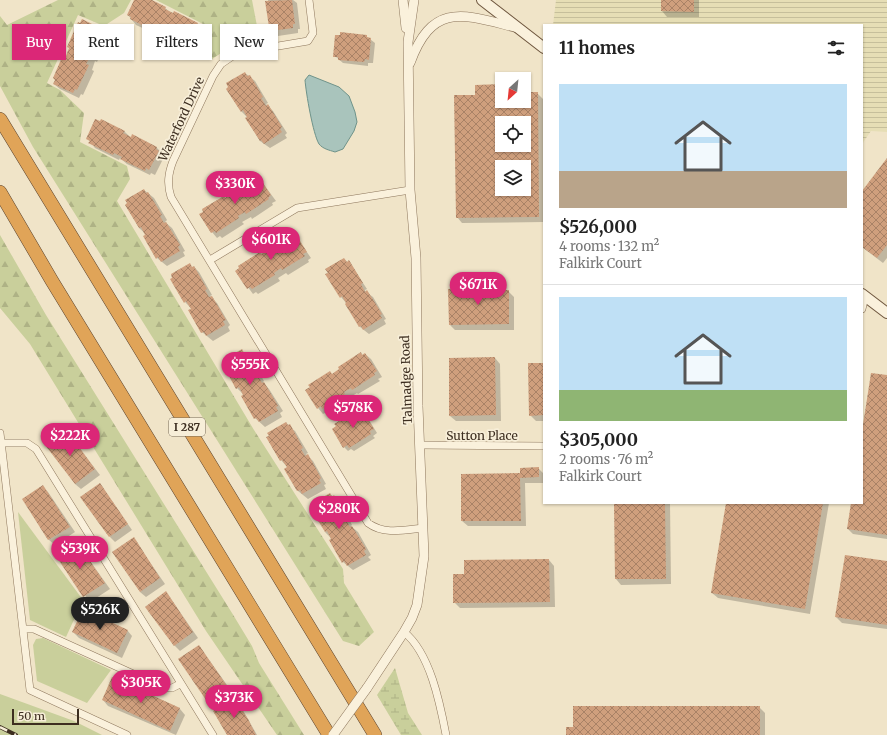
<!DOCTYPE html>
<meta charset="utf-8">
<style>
:root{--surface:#fff;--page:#f2f2f2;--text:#222;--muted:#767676;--line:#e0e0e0;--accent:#db2777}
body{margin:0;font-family:Merriweather,serif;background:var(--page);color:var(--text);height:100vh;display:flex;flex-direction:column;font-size:15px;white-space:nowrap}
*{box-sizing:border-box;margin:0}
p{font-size:13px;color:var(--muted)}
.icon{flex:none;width:22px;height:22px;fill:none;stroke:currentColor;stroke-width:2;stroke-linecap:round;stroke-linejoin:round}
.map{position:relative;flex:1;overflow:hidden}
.drawer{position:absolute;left:543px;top:24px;width:320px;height:480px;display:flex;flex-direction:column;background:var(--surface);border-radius:0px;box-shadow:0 1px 3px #0004}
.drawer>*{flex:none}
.banner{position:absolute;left:12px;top:24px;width:380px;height:36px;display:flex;gap:8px}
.needle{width:26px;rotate:207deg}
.fabs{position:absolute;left:495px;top:72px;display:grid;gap:8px}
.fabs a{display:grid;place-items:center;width:36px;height:36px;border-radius:0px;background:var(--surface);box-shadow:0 1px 3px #0004;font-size:20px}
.scale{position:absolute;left:12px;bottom:10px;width:67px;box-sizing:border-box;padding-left:4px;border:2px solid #3d2e20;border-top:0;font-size:11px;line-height:14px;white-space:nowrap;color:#3d2e20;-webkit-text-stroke:3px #f7eed8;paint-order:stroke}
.price{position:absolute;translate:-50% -34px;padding:0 9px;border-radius:14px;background:var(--accent);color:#fff;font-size:13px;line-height:26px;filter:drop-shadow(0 1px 2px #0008)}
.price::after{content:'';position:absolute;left:50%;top:24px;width:12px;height:9px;margin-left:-6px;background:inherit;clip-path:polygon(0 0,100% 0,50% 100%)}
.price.active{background:#222;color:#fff}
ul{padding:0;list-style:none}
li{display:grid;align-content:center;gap:8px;height:212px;padding:0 16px}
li+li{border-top:1px solid var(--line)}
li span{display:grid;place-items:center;height:124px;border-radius:0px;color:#555}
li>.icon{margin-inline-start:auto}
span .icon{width:72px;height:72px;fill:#fffc;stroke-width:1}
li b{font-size:17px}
h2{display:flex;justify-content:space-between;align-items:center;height:48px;padding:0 16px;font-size:17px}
.pill{padding:0 14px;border-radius:0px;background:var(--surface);box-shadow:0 1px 3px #0004;font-size:14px;line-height:36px}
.pill.active{background:var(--accent);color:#fff}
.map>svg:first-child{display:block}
</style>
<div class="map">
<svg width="887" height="735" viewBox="0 0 887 735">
<defs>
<pattern id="farmland-rules" width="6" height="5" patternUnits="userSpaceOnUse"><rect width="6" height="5" fill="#e6deb5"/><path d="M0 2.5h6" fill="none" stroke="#c6bf9b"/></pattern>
<pattern id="forest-firs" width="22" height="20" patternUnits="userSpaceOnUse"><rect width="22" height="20" fill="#c9cf9b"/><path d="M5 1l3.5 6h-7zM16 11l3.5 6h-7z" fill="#aeb285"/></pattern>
<pattern id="wetland-marsh" width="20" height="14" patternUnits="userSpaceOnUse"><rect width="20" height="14" fill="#c9cf9b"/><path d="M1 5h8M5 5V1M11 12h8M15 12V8" fill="none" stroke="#aeb285"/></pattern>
<pattern id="building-cross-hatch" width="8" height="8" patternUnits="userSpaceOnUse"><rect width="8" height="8" fill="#cf9f7d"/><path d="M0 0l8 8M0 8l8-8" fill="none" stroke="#a98266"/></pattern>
</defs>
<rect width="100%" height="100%" fill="#f0e4c8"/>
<polygon fill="url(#farmland-rules)" points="556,0 887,0 887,132 871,131 862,144 862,25 553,25"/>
<g fill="#c9cf9b">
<polygon points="18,512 83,600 66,637 30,620"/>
<polygon points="43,638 111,670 87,703 37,681 33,645 36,639"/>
<polygon points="0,694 74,721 102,735 0,735"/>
</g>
<g fill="url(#forest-firs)">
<polygon points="58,0 131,0 124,13 104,26 78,15 47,83 60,90 84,113 80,142 127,166 130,179 117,201 254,430 343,569 344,583 374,632 359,646 343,641 33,147 0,86 0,16 7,25"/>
<polygon points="156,0 252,0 257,26 246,37 212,59 192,49 203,24"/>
<polygon points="0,235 46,315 232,613 252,646 259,663 304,735 277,735 206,631 30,344 0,308"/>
</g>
<polygon fill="url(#wetland-marsh)" points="395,668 408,713 422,735 401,735 377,695"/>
<path fill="#a9c4bc" stroke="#6f938a" d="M 309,75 L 339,87 L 349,96 L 355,112 L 357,122 L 354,131 L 343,149 L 335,152 C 329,150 323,149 319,144 C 313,134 306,93 305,80 Z"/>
<g fill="#0003" fill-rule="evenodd">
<polygon points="135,0 150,0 165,8 171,13 198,24 205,33 196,51 193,49 192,51 168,40 161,34 160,36 136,25 128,15"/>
<polygon points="268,0 293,0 297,3 300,29 298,29 298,33 278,36 272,30 270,27"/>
<polygon points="662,0 699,0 699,17 667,17 662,11"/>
<polygon points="102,29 107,35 106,38 107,39 97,62 95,61 92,70 94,71 83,95 81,94 79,98 60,89 54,84 66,57"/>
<polygon points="366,36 375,43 373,63 368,63 368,66 343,63 335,56"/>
<polygon points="245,73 255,81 268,103 266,104 273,111 287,133 285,135 287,138 270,148 260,141 248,118 241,111"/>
<path d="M 502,85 L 502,101 L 524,101 L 524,89 L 526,93 L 537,93 L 543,99 L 544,222 L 462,223 L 457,217 L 476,96 ZM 502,123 L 524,123 L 524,145 L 502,145 ZM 502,167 L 524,167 L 524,189 L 502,189 Z"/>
<polygon points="124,131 130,137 156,147 162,153 164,157 155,175 151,173 150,175 127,164 120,158 119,160 95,148 87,138"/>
<polygon points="887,159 887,258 883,263 862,247 862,193"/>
<polygon points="259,178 276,201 272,203 273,205 252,219 251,217 242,222 244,224 222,238 220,236 217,238 212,232 224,197 226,199"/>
<polygon points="144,190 154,198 167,220 165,222 172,228 185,251 183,252 185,256 167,266 157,258 147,235 139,228"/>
<polygon points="295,235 311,258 308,260 309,262 288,275 286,273 278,278 280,281 258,294 256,292 253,294 236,271"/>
<polygon points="349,262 367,289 365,290 366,292 373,297 386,319 384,320 386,324 369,334 360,327 346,305 347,304 341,297"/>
<polygon points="194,267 199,272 212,295 210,296 217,303 230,325 228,327 230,331 213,341 202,332 192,309 185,302"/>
<polygon points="470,277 475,283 475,292 508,291 514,297 514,330 455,330 450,325 463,289"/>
<polygon points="242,351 251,359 264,381 263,382 269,389 283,411 280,413 282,417 265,427 255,418 244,395 237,388"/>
<polygon points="361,354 363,356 365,354 371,359 382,377 378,379 380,381 358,394 357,393 349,398 350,400 328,414 327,412 323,414 318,408 332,375"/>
<polygon points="495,358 500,364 501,421 456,421 450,416"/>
<polygon points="544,364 544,421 536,421 530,415"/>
<polygon points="887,376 887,539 853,534 848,529 852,503 862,503 862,437"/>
<polygon points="356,411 359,413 362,411 366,415 377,433 373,436 375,438 354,451 351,449 348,451 344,447"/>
<polygon points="288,426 295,431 308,453 306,454 313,461 326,484 324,485 326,489 308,499 298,491 286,469 288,468 281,460"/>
<polygon points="66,431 100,475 81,489 75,484"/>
<polygon points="538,468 544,474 544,483 525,483 526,526 468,526 462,521 521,474"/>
<polygon points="100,484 132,530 115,542 110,537"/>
<polygon points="43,487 48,492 75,532 55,545 49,540 23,499"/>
<polygon points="330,494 340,502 352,525 351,526 358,532 371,555 368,557 371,560 353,570 343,562 332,539 325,532"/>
<polygon points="615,503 670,503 671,584 621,585 616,579"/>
<polygon points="727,503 829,503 810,614 718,598 712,593"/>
<polygon points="133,538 165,584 146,597 140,592"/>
<polygon points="77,543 110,589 90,602 57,556"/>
<polygon points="549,560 554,566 555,607 460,608 454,602"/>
<polygon points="887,562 887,629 842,623 836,617"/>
<polygon points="166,592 198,638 180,651 174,645"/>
<polygon points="127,630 132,636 122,658 79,638 73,632"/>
<polygon points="199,646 232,692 212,705 179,660"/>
<polygon points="113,679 180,709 185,715 176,735 108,706 103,700"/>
<polygon points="234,699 240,705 257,735 228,735"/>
<polygon points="759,707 765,713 765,735 567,735"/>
</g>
<g fill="url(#building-cross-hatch)" fill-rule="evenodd">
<polygon points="134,0 152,0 166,7 165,9 173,13 174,11 198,23 197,25 200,27 191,47 187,45 186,47 162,35 163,33 155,29 154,31 130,19 131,17 127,15"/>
<polygon points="292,0 295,24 293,24 293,28 271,31 271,27 269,27 265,1"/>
<polygon points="661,0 694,0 694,12 661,11"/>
<polygon points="82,19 102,29 101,32 103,33 92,58 90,57 86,64 89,65 77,90 75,89 73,93 53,84 55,80 53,78 63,55 66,56 69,48 67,47 78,22 80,23"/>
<polygon points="340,32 367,35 367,37 371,38 369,60 365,59 364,62 338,60 338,57 333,57 335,35 340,35"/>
<polygon points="245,72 247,76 250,75 263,97 261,98 266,106 268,104 282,127 280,129 282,132 264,144 261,140 260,141 245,118 247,117 243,110 241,112 226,89 228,87 226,83"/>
<path d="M 502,84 L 502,101 L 524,101 L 524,92 L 538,92 L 539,217 L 456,218 L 454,95 L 475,95 L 475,85 ZM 502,123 L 524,123 L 524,145 L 502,145 ZM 502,167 L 524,167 L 524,189 L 502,189 Z"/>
<polygon points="95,119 100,121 101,119 125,131 123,133 131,137 132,134 157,147 156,149 159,151 149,170 146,168 145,171 120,159 122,157 114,153 113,155 88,143 90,141 86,139"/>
<polygon points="887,158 887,245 877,258 862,247 862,191"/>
<polygon points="255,177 256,179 259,177 271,195 268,198 269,199 246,214 245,212 238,216 239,218 216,233 215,231 211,233 199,214 203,212 202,209 224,196 225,198 233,193 232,191"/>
<polygon points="144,189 146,193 148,192 162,215 160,216 164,223 166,222 180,245 178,247 180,251 161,262 158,257 156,259 143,236 145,235 141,227 139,228 125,205 127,203 125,200"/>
<polygon points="291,233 292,235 295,233 307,252 303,254 305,256 282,270 281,268 274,273 275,275 252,289 250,287 247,289 235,271 239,268 238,266 260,252 261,254 269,250 267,248"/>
<polygon points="344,258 347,262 349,260 363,283 361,284 365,292 367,290 382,314 380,315 382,318 363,330 361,326 359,327 345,304 346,303 342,296 340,298 325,274 328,273 325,269"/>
<polygon points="190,263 192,267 194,266 207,289 205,290 209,297 212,296 226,320 223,321 225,325 206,336 204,332 201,333 188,310 191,309 186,301 184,303 170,279 172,278 171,274"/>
<polygon points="462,276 470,276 470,291 509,290 509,324 449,325 448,289 462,288"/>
<polygon points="242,349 244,353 246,352 260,375 258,376 262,383 264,382 278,406 276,407 278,411 259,422 256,418 254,419 241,396 243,395 239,387 236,389 223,365 225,364 223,360"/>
<polygon points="361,352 362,355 365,353 377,371 374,373 375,375 352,390 351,388 344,392 345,394 322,409 321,406 317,409 305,390 310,387 308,385 330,371 332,374 339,369 338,367"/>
<polygon points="495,357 496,415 449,416 449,358"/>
<polygon points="528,363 544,363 544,415 529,416"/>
<polygon points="871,373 887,375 887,535 847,529 851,503 862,503 862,431"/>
<polygon points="357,410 358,413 362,410 374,429 370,431 371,434 349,448 347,445 343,448 332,429 336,426 334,424"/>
<polygon points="286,422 288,425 290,424 303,448 301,449 305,456 308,454 321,478 319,480 321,483 302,494 300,490 297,491 284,469 287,467 282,460 280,461 266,437 269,436 267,433"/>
<polygon points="66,429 95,469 75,484 45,445"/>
<polygon points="539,467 539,477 520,478 521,521 461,521 461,474 520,473 520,468"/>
<polygon points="100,483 128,524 109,537 80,497"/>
<polygon points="43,485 70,527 48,540 22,499"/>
<polygon points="330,493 332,497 334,495 348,519 346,520 350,527 352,526 366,549 364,551 366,555 347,566 344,561 342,563 329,540 331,539 327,531 325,532 311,509 313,507 311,504"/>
<polygon points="614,503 665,503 666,579 615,579"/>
<polygon points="726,503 823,503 805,609 711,593"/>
<polygon points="134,537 160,578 140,592 112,552"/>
<polygon points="77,542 105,583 83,597 56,556"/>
<polygon points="845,555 887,561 887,625 835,617"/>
<polygon points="549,559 550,602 453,603 453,574 464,574 464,560"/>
<polygon points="166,591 193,632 174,646 145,607"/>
<polygon points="83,609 128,630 117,653 72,632"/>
<polygon points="199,645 227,686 206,700 178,659"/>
<polygon points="112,677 180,708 170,731 102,700"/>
<polygon points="234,698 248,719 256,735 227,735 213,711"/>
<polygon points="573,706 760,706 760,735 566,735 566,727 573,727"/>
</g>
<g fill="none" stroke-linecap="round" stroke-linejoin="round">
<g stroke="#8d765c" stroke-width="8">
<g id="minor">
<path d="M 309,0 L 313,33 L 308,41 L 237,53 L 221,64 L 213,76 L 173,161 C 168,174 167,184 171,197 L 368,523 C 384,535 404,530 423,528"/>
<polyline points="210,260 297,208 410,190"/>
<polyline points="862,309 865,297"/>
<polyline points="0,433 30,690 127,735"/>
<polyline points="2,443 27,443 36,449 213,735"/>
<polyline points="421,445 544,446"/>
<polyline points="24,629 34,629 164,688 172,688 180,684"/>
<path d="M 404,632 C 430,653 440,703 446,735"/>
</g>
</g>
<g stroke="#8d765c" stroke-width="10">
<g id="tertiary">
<polyline points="403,0 406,28"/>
<path d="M 410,63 C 433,0 465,15 518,28"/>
<polyline points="367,688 404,632 412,618 417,605 424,556 418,406 416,258 410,190 408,42 414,0"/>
</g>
</g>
<g stroke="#6f573f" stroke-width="12">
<g id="secondary">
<polyline points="482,0 544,48"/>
<polyline points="862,294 887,313"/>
</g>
</g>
<g stroke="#5b4430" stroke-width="14">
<g id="motorway">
<polyline points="0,119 375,735"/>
<polyline points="0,192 52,281 329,735"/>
</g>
</g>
<use href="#minor" stroke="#faf1dc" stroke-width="7"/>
<use href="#tertiary" stroke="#faf1dc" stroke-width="9"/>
<use href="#secondary" stroke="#faf1dc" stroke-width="10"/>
<use href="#motorway" stroke="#e0a458" stroke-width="13"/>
<g stroke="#3d2e20" stroke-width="4">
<polyline id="rail" points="0,727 16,735"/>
</g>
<use href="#rail" stroke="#f7eed8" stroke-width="2.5" stroke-dasharray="8" stroke-linecap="butt"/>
<g stroke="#8d765c" stroke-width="10" stroke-linecap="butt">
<polyline id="tertiary-bridge" points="333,735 367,688"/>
</g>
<use href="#tertiary-bridge" stroke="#faf1dc" stroke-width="9"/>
</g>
<g text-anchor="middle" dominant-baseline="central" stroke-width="3.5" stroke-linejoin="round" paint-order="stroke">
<rect fill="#f7eed8" stroke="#756857" stroke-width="1" x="169" y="418" width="36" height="18" rx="3"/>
<g font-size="11" font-weight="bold" fill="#3d2e20">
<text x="187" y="427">I 287</text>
</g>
<g font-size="12" fill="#3d2e20" stroke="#f7eed8">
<text transform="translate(181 119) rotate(-65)">Waterford Drive</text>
<text transform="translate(406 380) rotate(-92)">Talmadge Road</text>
<text x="482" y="435">Sutton Place</text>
</g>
</g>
</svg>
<div class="fabs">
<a><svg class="needle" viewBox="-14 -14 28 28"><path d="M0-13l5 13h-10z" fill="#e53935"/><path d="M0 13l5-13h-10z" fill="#767676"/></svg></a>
<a><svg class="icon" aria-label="locate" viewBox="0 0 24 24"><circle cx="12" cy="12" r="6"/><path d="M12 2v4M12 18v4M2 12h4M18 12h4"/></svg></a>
<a><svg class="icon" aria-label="layers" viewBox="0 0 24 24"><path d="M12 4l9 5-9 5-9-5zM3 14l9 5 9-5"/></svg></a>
</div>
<div class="scale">50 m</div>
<b class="price" style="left:235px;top:205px">$330K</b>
<b class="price" style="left:271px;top:261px">$601K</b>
<b class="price" style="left:478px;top:306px">$671K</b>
<b class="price" style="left:250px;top:386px">$555K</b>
<b class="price" style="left:353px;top:429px">$578K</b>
<b class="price" style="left:70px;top:457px">$222K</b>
<b class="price" style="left:339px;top:530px">$280K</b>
<b class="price" style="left:80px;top:570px">$539K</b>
<b class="price active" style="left:100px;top:631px">$526K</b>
<b class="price" style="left:141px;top:704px">$305K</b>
<b class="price" style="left:234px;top:719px">$373K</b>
<div class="banner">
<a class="pill active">Buy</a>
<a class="pill">Rent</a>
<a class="pill">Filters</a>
<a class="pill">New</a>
</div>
<section class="drawer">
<h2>11 homes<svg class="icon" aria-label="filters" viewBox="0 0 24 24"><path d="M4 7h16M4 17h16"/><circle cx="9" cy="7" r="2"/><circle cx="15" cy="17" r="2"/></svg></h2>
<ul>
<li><span style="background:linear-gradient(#bfe0f5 70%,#b9a48a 0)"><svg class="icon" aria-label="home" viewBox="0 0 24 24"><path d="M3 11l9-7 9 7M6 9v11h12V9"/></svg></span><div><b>$526,000</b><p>4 rooms · 132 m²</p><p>Falkirk Court</p></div></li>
<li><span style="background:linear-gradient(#bfe0f5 75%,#8fb573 0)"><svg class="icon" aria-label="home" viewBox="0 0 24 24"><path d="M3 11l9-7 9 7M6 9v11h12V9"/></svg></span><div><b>$305,000</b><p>2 rooms · 76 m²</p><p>Falkirk Court</p></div></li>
</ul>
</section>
</div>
